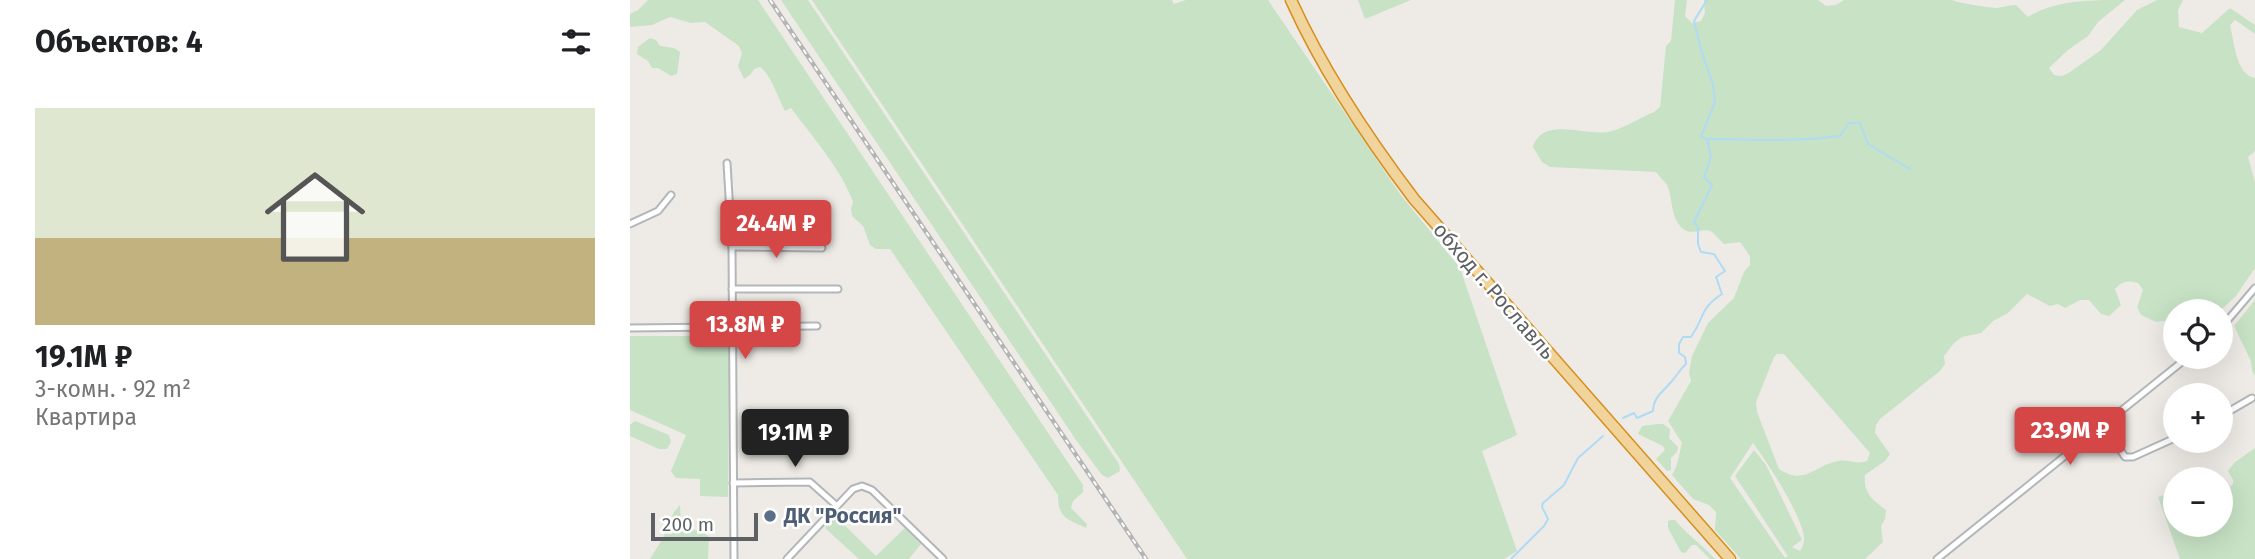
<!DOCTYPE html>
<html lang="ru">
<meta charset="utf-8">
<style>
:root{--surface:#fff;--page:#f6f6f6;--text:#202124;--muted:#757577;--line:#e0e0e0;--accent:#d44746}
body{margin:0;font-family:"Fira Sans",sans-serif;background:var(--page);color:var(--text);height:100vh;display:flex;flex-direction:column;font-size:26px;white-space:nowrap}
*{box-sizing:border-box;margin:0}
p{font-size:23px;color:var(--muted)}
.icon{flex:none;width:38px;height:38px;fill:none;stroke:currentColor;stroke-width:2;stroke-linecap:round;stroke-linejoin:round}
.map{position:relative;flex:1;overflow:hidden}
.details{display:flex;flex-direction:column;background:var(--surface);width:630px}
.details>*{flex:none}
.buttons{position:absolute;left:1533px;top:299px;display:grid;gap:14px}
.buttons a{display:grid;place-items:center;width:70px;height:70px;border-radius:50%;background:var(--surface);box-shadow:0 7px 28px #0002;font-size:35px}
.scale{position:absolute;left:21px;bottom:18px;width:107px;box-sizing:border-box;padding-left:7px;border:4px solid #5d6164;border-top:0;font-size:19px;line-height:24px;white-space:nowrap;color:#5d6164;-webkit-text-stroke:5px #fff;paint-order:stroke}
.price{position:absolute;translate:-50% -60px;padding:0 16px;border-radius:7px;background:var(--accent);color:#fff;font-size:23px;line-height:46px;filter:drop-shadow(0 2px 4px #0008)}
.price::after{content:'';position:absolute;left:50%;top:42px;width:21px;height:16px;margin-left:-10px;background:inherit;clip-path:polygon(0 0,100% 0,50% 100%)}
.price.current{background:#222;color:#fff}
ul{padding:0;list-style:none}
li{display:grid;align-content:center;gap:14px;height:371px;padding:0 35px}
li+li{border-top:2px solid var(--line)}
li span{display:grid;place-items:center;height:217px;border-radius:0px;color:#555}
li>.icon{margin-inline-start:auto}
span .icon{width:126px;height:126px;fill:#fffc;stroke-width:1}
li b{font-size:30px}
h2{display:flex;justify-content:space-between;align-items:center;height:84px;padding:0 35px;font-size:30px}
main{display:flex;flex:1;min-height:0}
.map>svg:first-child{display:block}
</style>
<main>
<section class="details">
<h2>Объектов: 4<svg class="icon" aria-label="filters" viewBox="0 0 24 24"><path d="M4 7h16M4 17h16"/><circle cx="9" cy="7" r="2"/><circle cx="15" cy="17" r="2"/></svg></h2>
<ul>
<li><span style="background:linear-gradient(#dfe7d0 60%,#c2b280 0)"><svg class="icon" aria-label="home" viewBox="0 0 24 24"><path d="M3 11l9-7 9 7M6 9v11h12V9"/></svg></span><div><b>19.1M ₽</b><p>3-комн. · 92 m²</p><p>Квартира</p></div></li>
</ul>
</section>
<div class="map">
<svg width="1625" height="559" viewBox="0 0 1625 559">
<rect width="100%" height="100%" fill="#eeebe6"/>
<g fill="#c7e2c5" fill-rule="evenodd">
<path d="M 18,0 L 128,0 L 453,485 L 453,492 L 443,501 L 441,508 L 457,524 L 456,528 C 437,519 428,518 428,495 L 260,249 L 246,249 L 240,245 L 233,226 L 222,216 L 221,209 L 223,202 C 212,170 181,135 161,108 L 155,111 C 148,98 141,74 130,67 L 124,69 L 120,75 L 114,79 L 108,66 L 112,53 L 109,46 L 75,22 L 61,23 L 40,17 L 22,25 L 0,27 L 0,14 L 8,10 Z"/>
<polygon points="151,0 178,0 489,464 490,471 478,478 472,475 446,440"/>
<polygon points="182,0 542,0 544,4 556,0 638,0 770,194 830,268 887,435 852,451 887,551 874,559 557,559"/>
<polygon points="728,0 781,0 735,19"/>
<path d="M 1045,0 L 1057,0 L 1055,16 L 1062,23 L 1071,21 L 1075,13 L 1074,0 L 1188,0 L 1196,6 L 1206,5 L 1214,0 L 1322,0 C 1327,3 1362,8 1368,8 C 1374,7 1379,5 1386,5 L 1398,17 C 1425,0 1461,0 1495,0 L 1468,22 L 1458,36 L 1438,50 L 1419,68 L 1424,75 L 1432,76 L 1440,72 L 1471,50 L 1507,10 L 1527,0 L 1553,0 L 1548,10 L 1549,27 L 1572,33 L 1600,8 L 1625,25 L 1625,34 L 1605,20 L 1600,25 C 1604,41 1606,75 1625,78 L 1625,151 L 1618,157 L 1625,182 L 1625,268 L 1606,296 L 1590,311 L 1545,312 L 1545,334 L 1534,321 L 1526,322 L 1511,315 L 1507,307 L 1513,290 L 1508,283 C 1498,280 1492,281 1485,289 L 1491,305 L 1479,316 L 1471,314 L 1459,300 L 1450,300 L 1435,308 L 1428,304 L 1420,306 L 1397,294 L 1378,313 L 1363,321 L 1351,333 L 1332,337 L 1324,343 L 1314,356 L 1315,364 L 1310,371 L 1250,419 L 1246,425 L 1245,433 L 1260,454 L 1255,461 L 1235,475 C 1233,493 1243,500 1256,510 L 1255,519 L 1251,526 L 1253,542 L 1235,559 L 1111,559 L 1085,530 L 1086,512 L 1079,505 L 1063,499 L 1042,475 C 1048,466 1049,454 1052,443 L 1038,421 L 1061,381 L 1059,373 L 1062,356 L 1078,323 L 1104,298 L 1114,272 L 1120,265 L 1120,256 L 1110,242 L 1094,244 C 1090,241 1086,235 1082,232 C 1073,226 1060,238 1051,227 C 1040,215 1043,198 1037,185 C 1034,181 1029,176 1026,172 L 920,167 L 912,162 L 903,147 C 913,116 954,136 978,132 C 993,129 1009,118 1024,112 L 1030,107 L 1036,46 L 1041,41 ZM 1147,354 L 1154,354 L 1240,453 L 1237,461 C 1226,465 1219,459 1208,461 C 1183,466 1175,486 1149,469 L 1127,412 L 1126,402 L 1144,357 ZM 1123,443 C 1136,460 1175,520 1174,540 C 1174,543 1172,548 1170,551 L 1162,547 L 1172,540 L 1136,465 L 1124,450 L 1105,476 L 1158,556 L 1155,558 L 1100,478 Z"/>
<polygon points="20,38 26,40 30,46 44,48 50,52 47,74 41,76 28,68 22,68 18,61 7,54 8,47"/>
<polygon points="1625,300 1625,376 1622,371 1621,361 1604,326"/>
<polygon points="0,336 99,336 98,497 70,496 70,479 46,478 41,471 56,435 0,410"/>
<polygon points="5,421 39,435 41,442 37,449 29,449 0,436 0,425"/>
<polygon points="1028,424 1033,424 1040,429 1039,438 1048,447 1047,452 1041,458 1041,470 1037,471 1026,459 1035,450 1033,446 1008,434 1012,426"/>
<polygon points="1625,448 1625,559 1550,559 1528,497 1545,491 1545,525 1591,525 1591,495 1603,484 1603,480 1598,471 1605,462"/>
<polygon points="50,505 51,523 61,526 63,530 72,531 79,537 78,559 20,559 33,538 44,512"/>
<polygon points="207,518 246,556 275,528 291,544 279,559 229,559 195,528 201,519"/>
<path d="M 1041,520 L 1045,520 C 1057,535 1072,544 1085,559 L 1080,559 L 1066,545 L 1062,545 L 1055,553 L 1051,552 L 1038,528 L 1038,521 Z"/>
</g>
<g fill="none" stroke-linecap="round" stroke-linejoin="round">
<g stroke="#afdbf4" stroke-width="2">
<path d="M 1079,139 C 1123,140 1166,142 1210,136 L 1219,123 L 1230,123 L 1238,144 L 1280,169"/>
<path d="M 993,418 L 1004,413 L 1007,418 L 1023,411 C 1024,396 1032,393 1041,382 C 1047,376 1049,370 1056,364 L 1055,357 L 1049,353 L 1049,344 L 1053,337 L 1061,337 C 1075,317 1069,309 1092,294 L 1086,277 L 1095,271 L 1084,254 L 1071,252 L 1068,244 L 1068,227 L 1064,222 L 1082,185 L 1074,177 L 1081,157 L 1077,139 L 1071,137 L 1085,102 L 1083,84 L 1071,50 L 1064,21 L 1077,0"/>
<polyline points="881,559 914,526 918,519 912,507 913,503 934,485 948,458 973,436"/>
</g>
<g stroke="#b3b6b9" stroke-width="9">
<g id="minor">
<polyline points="97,163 102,247 104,559"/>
<polyline points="0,224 28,211 41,195"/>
<polyline points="102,247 192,248"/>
<polyline points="102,289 208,289"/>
<polyline points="0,328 187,326"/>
<polyline points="1591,328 1625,288"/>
<polyline points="1591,416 1622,398"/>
<polyline points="1469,428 1479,433 1495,457 1503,457 1545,438"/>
<polyline points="103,483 180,482 207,506"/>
<polyline points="157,559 223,489 232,486 242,490 313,559"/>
<polyline points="1307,559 1558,357"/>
</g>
</g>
<g stroke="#d78f1d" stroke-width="13">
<path id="highway" d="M 661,0 C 693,71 737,137 784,199 L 1100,559"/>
</g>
<use href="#minor" stroke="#fff" stroke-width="5"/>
<use href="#highway" stroke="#f0d49b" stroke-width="10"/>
<g stroke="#b3b4b4" stroke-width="4.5">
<polyline id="rail" points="140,0 516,559"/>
</g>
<use href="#rail" stroke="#fff" stroke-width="2" stroke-dasharray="5" stroke-linecap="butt"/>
</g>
<circle fill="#5c6f8a" stroke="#fff" stroke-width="2.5" cx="140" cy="516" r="7"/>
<g text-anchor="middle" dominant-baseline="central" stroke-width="5" stroke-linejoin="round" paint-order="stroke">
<g font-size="21" fill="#5d6164" stroke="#fff">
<text transform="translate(864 291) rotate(49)">обход г. Рославль</text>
</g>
<g font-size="21" font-weight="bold" fill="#4e5e75" stroke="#fff" text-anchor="start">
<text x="154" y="516">ДК "Россия"</text>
</g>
</g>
</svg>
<div class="buttons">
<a><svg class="icon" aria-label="locate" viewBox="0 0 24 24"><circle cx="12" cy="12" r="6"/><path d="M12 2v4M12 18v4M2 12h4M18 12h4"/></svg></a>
<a>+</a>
<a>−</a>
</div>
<div class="scale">200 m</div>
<b class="price" style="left:146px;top:260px">24.4M ₽</b>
<b class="price" style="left:115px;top:361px">13.8M ₽</b>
<b class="price" style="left:1440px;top:467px">23.9M ₽</b>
<b class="price current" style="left:165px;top:469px">19.1M ₽</b>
</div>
</main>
